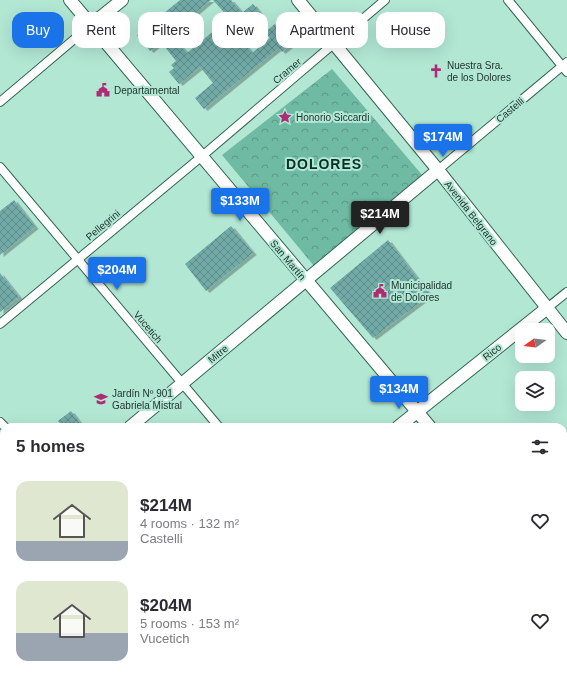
<!DOCTYPE html>
<meta charset="utf-8">
<style>
:root{--surface:#fff;--page:#f7f7f7;--text:#2b2b33;--muted:#7c7c81;--accent:#1a73e8}
body{margin:0;font-family:Arial,sans-serif;background:var(--page);color:var(--text);height:100vh;display:flex;flex-direction:column;font-size:15px;white-space:nowrap}
*{box-sizing:border-box;margin:0}
p{font-size:13px;color:var(--muted)}
.icon{flex:none;width:22px;height:22px;fill:none;stroke:currentColor;stroke-width:2;stroke-linecap:round;stroke-linejoin:round}
.map{position:relative;flex:1;overflow:hidden}
.side{position:absolute;left:0px;top:423px;width:567px;height:256px;display:flex;flex-direction:column;background:var(--surface);border-radius:12px 12px 0 0;box-shadow:0 4px 16px #0002}
.side>*{flex:none}
.top-card{position:absolute;left:12px;top:12px;width:543px;height:36px;display:flex;gap:8px}
.needle{width:26px;rotate:256deg}
.fabs{position:absolute;left:515px;top:323px;display:grid;gap:8px}
.fabs a{display:grid;place-items:center;width:40px;height:40px;border-radius:8px;background:var(--surface);box-shadow:0 4px 16px #0002;font-size:20px}
.price{position:absolute;translate:-50% -34px;padding:0 9px;border-radius:4px;background:var(--accent);color:#fff;font-size:13px;line-height:26px;filter:drop-shadow(0 1px 2px #0008)}
.price::after{content:'';position:absolute;left:50%;top:24px;width:12px;height:9px;margin-left:-6px;background:inherit;clip-path:polygon(0 0,100% 0,50% 100%)}
.price.current{background:#222;color:#fff}
ul{padding:0;list-style:none}
li{display:flex;align-items:center;gap:12px;height:100px;padding:0 16px}
li span{display:grid;place-items:center;flex:none;width:112px;height:80px;border-radius:12px;color:#555}
li>.icon{margin-inline-start:auto}
span .icon{width:48px;height:48px;fill:#fffc;stroke-width:1}
li b{font-size:17px}
h2{display:flex;justify-content:space-between;align-items:center;height:48px;padding:0 16px;font-size:17px}
.chip{padding:0 14px;border-radius:12px;background:var(--surface);box-shadow:0 4px 16px #0002;font-size:14px;line-height:36px}
.chip.current{background:var(--accent);color:#fff}
.map>svg:first-child{display:block}
</style>
<div class="map">
<svg width="567" height="679" viewBox="0 0 567 679">
<defs>
<pattern id="park-crowns" width="20" height="18" patternUnits="userSpaceOnUse"><rect width="20" height="18" fill="#6fbaa2"/><path d="M2 6a3 3 0 1 1 6 0M12 15a3 3 0 1 1 6 0" fill="none" stroke="#5a9884"/></pattern>
<pattern id="building-cross-hatch" width="8" height="8" patternUnits="userSpaceOnUse"><rect width="8" height="8" fill="#72aaa7"/><path d="M0 0l8 8M0 8l8-8" fill="none" stroke="#5d8b88"/></pattern>
<filter id="shadow"><feDropShadow dx="3.5" dy="2" stdDeviation="0" flood-color="#0004"/></filter>
</defs>
<rect width="100%" height="100%" fill="#b2e7d4"/>
<polygon fill="url(#park-crowns)" points="332,69 423,176 314,266 222,155"/>
<g fill="url(#building-cross-hatch)" filter="url(#shadow)">
<polygon points="180,0 211,0 170,34 187,53 229,18 213,0 231,0 242,13 253,4 260,13 235,33 252,53 270,38 265,32 275,24 292,44 282,52 279,48 204,109 195,98 213,83 200,67 179,84 169,72 174,68 171,65 176,61 161,42 150,51 137,35"/>
<polygon points="14,200 35,227 0,255 0,211"/>
<polygon points="231,226 253,253 206,291 185,264"/>
<polygon points="388,240 430,295 373,338 330,288"/>
<polygon points="0,273 19,297 0,312"/>
<polygon points="71,411 83,427 63,427 58,421"/>
</g>
<g fill="none" stroke-linecap="round" stroke-linejoin="round">
<g stroke="#346556" stroke-width="10">
<g id="street">
<polyline points="508,0 567,72"/>
<polyline points="0,102 91,25"/>
<polyline points="0,167 219,427"/>
<polyline points="438,170 567,62"/>
<polyline points="546,309 567,292"/>
<polyline points="0,324 201,157 385,0"/>
<polyline points="0,422 5,427"/>
<polyline points="563,510 567,507"/>
<polyline points="208,675 212,679"/>
<polyline points="422,675 425,679"/>
<polyline points="343,679 348,675"/>
</g>
</g>
<g stroke="#346556" stroke-width="14">
<g id="secondary">
<polyline points="70,0 430,427"/>
<polyline points="298,0 438,170 567,333"/>
<polyline points="91,25 122,0"/>
<polyline points="130,427 438,170"/>
<polyline points="398,427 546,309"/>
<polyline points="0,536 4,533"/>
<polyline points="563,587 567,592"/>
<polyline points="89,679 94,675"/>
</g>
</g>
<use href="#street" stroke="#fff" stroke-width="8"/>
<use href="#secondary" stroke="#fff" stroke-width="12"/>
</g>
<defs>
<g id="church-bare" transform="scale(1.08)"><path d="M-1.2-6h2.4v3.5h3.3v2.4h-3.3V6h-2.4V-.1h-3.3v-2.4h3.3Z" fill="#af2b74" stroke="#b2e7d4" stroke-width="2.5" paint-order="stroke"/></g>
<g id="civic-bare" transform="scale(1.08)"><path d="M-.6-6.5H3V-4.5H.6V-3L4-1V1h2V6H-6V1h2V-1L-.6-3ZM-1.2 2.5V6h2.4V2.5Z" fill="#af2b74" stroke="#b2e7d4" stroke-width="2.5" paint-order="stroke"/></g>
<g id="sight-bare" transform="scale(1.08)"><path d="M0-6L1.8-2.2L6-1.7L2.9 1.2L3.7 5.4L0 3.3L-3.7 5.4L-2.9 1.2L-6-1.7L-1.8-2.2Z" fill="#af2b74" stroke="#b2e7d4" stroke-width="2.5" paint-order="stroke"/></g>
<g id="school-bare" transform="scale(1.08)"><path d="M0-5L7-2L0 1L-7-2ZM-4 1L0 2.5L4 1V4Q0 6-4 4Z" fill="#af2b74" stroke="#b2e7d4" stroke-width="2.5" paint-order="stroke"/></g>
</defs>
<g fill-rule="evenodd">
<use href="#church-bare" x="436" y="71"/>
<use href="#civic-bare" x="103" y="90"/>
<use href="#sight-bare" x="285" y="117"/>
<use href="#civic-bare" x="380" y="291"/>
<use href="#school-bare" x="101" y="399"/>
</g>
<g text-anchor="middle" dominant-baseline="central" stroke-width="4" stroke-linejoin="round" paint-order="stroke">
<g font-size="10" fill="#1c312a" stroke="#b2e7d4" text-anchor="start">
<text x="447" y="65">Nuestra Sra.<tspan x="447" dy="12">de los Dolores</tspan></text>
<text x="114" y="90">Departamental</text>
<text x="296" y="117">Honorio Siccardi</text>
<text x="391" y="285">Municipalidad<tspan x="391" dy="12">de Dolores</tspan></text>
<text x="112" y="393">Jardín Nº 901<tspan x="112" dy="12">Gabriela Mistral</tspan></text>
</g>
<g font-size="10" fill="#1c312a" stroke="#b2e7d4">
<text transform="translate(287 71) rotate(-40)">Cramer</text>
<text transform="translate(510 110) rotate(-40)">Castelli</text>
<text transform="translate(471 213) rotate(52)">Avenida Belgrano</text>
<text transform="translate(103 225) rotate(-40)">Pellegrini</text>
<text transform="translate(288 260) rotate(50)">San Martín</text>
<text transform="translate(148 327) rotate(50)">Vucetich</text>
<text transform="translate(492 352) rotate(-38)">Rico</text>
<text transform="translate(218 354) rotate(-39)">Mitre</text>
</g>
<g font-size="14" font-weight="bold" letter-spacing="1" fill="#093126" stroke="#b2e7d4">
<text x="324" y="164">DOLORES</text>
</g>
</g>
</svg>
<div class="fabs">
<a><svg class="needle" viewBox="-14 -14 28 28"><path d="M0-13l5 13h-10z" fill="#e53935"/><path d="M0 13l5-13h-10z" fill="#7c7c81"/></svg></a>
<a><svg class="icon" aria-label="layers" viewBox="0 0 24 24"><path d="M12 4l9 5-9 5-9-5zM3 14l9 5 9-5"/></svg></a>
</div>
<b class="price" style="left:443px;top:158px">$174M</b>
<b class="price" style="left:240px;top:222px">$133M</b>
<b class="price current" style="left:380px;top:235px">$214M</b>
<b class="price" style="left:117px;top:291px">$204M</b>
<b class="price" style="left:399px;top:410px">$134M</b>
<div class="top-card">
<a class="chip current">Buy</a>
<a class="chip">Rent</a>
<a class="chip">Filters</a>
<a class="chip">New</a>
<a class="chip">Apartment</a>
<a class="chip">House</a>
</div>
<section class="side">
<h2>5 homes<svg class="icon" aria-label="filters" viewBox="0 0 24 24"><path d="M4 7h16M4 17h16"/><circle cx="9" cy="7" r="2"/><circle cx="15" cy="17" r="2"/></svg></h2>
<ul>
<li><span style="background:linear-gradient(#dfe7d0 75%,#9aa5b1 0)"><svg class="icon" aria-label="home" viewBox="0 0 24 24"><path d="M3 11l9-7 9 7M6 9v11h12V9"/></svg></span><div><b>$214M</b><p>4 rooms · 132 m²</p><p>Castelli</p></div><svg class="icon" aria-label="heart" viewBox="0 0 24 24"><path d="M12 20l-8-8c-3-5 5-10 8-4 3-6 11-1 8 4z"/></svg></li>
<li><span style="background:linear-gradient(#dfe7d0 65%,#9aa5b1 0)"><svg class="icon" aria-label="home" viewBox="0 0 24 24"><path d="M3 11l9-7 9 7M6 9v11h12V9"/></svg></span><div><b>$204M</b><p>5 rooms · 153 m²</p><p>Vucetich</p></div><svg class="icon" aria-label="heart" viewBox="0 0 24 24"><path d="M12 20l-8-8c-3-5 5-10 8-4 3-6 11-1 8 4z"/></svg></li>
</ul>
</section>
</div>
